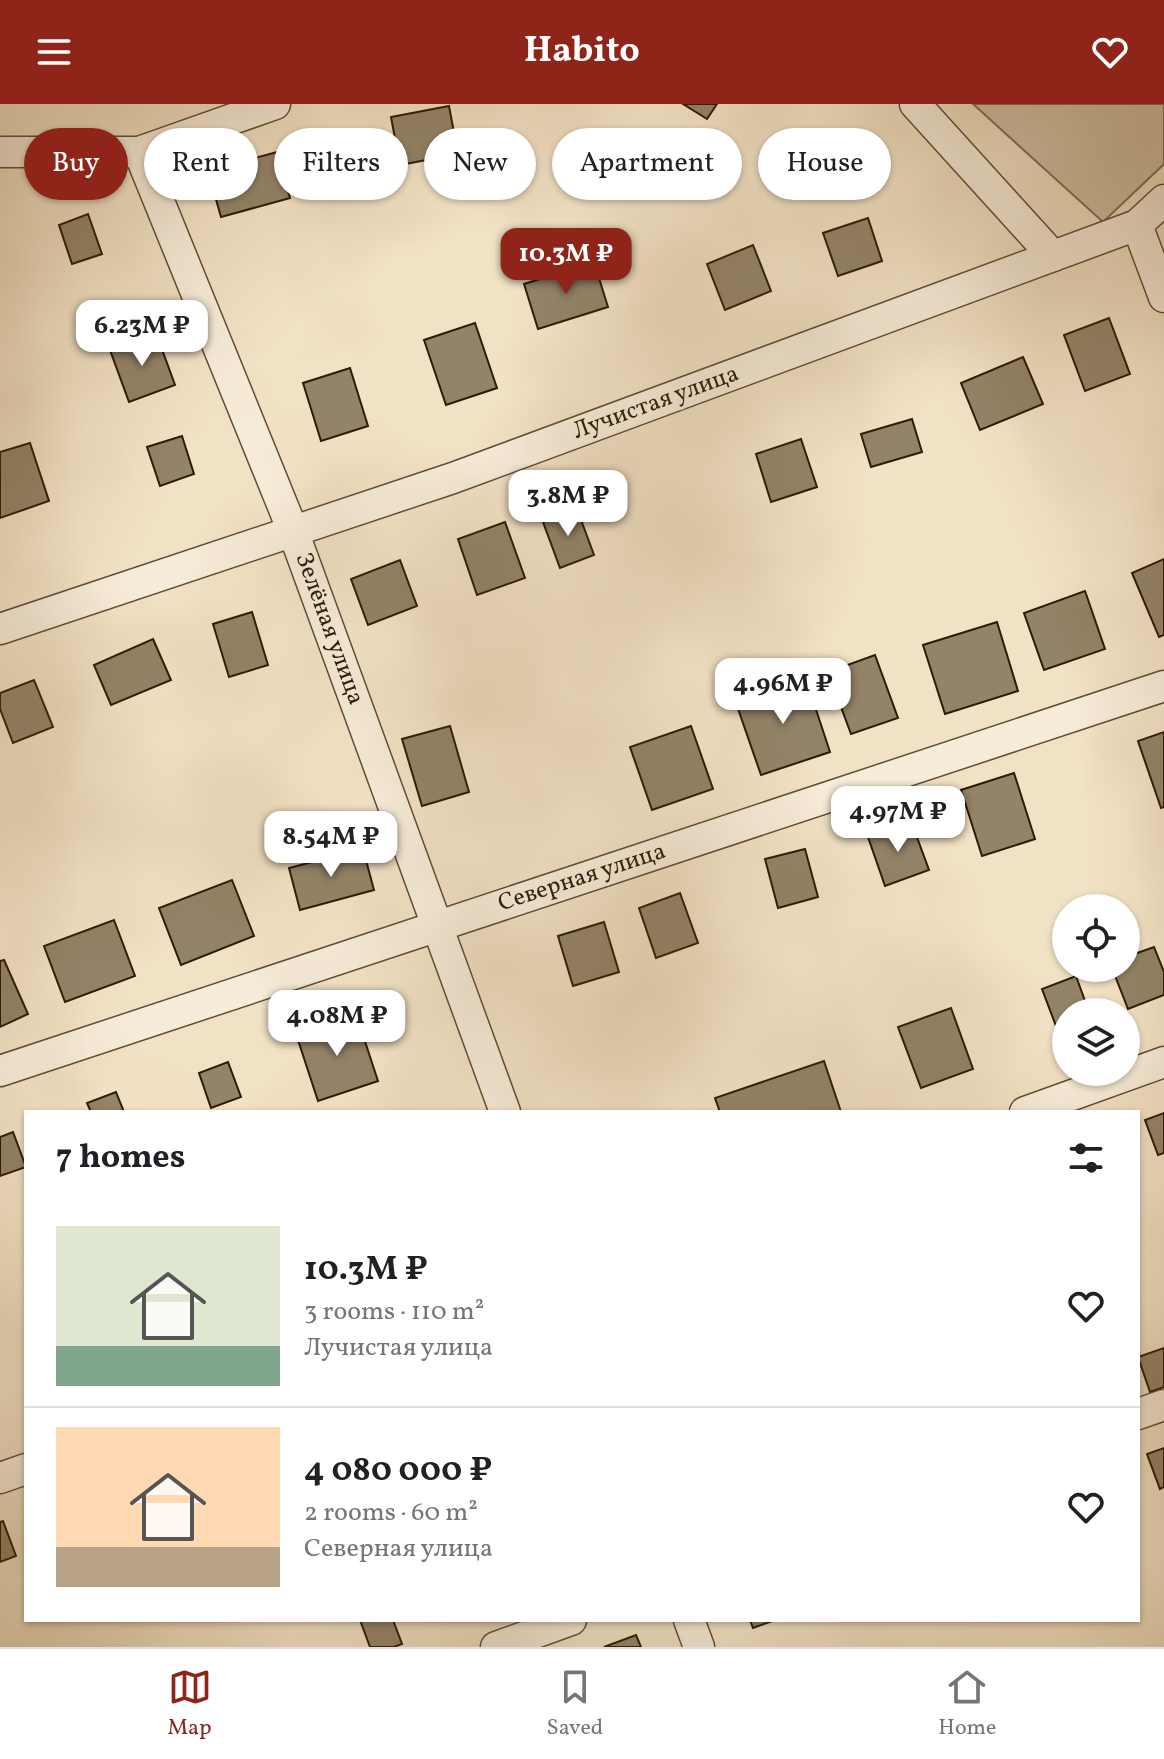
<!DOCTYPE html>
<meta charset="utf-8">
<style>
:root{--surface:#fff;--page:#f6f6f6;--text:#202124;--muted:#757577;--line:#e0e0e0;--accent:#8f2418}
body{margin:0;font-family:Vollkorn,serif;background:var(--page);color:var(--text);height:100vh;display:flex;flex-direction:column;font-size:30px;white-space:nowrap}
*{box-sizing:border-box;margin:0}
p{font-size:26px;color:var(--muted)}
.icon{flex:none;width:44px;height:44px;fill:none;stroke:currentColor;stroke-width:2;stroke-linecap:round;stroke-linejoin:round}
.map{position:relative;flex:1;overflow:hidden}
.panel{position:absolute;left:24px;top:1006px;width:1116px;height:512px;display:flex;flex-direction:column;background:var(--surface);border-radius:0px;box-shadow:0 2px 6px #0004}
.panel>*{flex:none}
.top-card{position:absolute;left:24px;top:24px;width:1116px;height:72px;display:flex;gap:16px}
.controls{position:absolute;left:1052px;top:790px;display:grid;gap:16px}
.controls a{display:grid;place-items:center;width:88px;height:88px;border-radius:50%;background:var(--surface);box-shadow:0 2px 6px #0004;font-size:40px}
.price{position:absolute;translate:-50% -68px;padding:0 18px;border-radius:16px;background:#fff;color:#222;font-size:26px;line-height:52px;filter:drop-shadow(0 2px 4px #0008)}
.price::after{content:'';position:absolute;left:50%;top:48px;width:24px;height:18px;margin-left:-12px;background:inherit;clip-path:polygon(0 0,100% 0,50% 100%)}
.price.active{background:var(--accent);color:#fff}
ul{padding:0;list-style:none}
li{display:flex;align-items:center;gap:24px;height:200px;padding:0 32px}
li+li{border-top:2px solid var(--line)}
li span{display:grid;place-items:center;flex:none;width:224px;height:160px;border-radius:0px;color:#555}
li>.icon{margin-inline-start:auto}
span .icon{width:96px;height:96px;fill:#fffc;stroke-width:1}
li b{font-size:34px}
h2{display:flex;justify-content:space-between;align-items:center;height:96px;padding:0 32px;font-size:34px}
.pill{padding:0 28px;border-radius:36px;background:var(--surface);box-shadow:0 2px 6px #0004;font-size:28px;line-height:72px}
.pill.active{background:var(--accent);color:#fff}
header{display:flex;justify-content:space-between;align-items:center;height:104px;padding:0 32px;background:var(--accent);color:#fff;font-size:36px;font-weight:700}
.tabs{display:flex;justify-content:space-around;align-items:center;height:112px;border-top:2px solid var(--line);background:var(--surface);font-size:22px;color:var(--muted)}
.tabs a{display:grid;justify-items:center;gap:4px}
.tabs .active{color:var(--accent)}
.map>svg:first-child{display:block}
</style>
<header><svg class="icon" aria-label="menu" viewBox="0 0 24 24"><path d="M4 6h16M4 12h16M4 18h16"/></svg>Habito<svg class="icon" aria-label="heart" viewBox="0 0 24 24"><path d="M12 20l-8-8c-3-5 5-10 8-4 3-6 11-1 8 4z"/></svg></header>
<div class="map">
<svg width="1164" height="1543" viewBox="0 0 1164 1543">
<rect width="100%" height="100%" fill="#f2e2c5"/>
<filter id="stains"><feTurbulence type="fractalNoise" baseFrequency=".0025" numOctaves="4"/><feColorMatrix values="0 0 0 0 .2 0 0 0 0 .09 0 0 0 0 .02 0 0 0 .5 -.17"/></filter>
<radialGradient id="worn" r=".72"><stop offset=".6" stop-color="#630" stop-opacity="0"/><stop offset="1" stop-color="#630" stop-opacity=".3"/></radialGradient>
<polygon fill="#d1c0a4" stroke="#7f6e54" stroke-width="2" points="973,0 1164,0 1164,60 1103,118"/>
<g fill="#938368" stroke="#2d1c04" stroke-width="2">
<polygon points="683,0 717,0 707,15"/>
<polygon points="449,2 458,50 400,61 391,13"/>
<polygon points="277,48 290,94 221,113 208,67"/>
<polygon points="88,110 102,150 72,160 59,121"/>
<polygon points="868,114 882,157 838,172 823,129"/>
<polygon points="753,141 771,187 725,206 707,160"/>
<polygon points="594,158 608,203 538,225 524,180"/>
<polygon points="1109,214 1130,270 1085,287 1064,231"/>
<polygon points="475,219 497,284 446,301 424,236"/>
<polygon points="156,229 175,281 129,298 110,246"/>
<polygon points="1023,253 1043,300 980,326 961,279"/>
<polygon points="350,264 368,322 321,337 303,279"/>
<polygon points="912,315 922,348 871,363 861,330"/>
<polygon points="182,332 194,370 160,382 147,343"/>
<polygon points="801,335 817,383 771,398 756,350"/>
<polygon points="30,339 49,397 0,414 0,348"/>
<polygon points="577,405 594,451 560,464 543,418"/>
<polygon points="505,418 525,474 477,491 458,435"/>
<polygon points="1164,455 1164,531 1159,533 1132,469"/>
<polygon points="400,456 417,502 368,521 351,475"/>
<polygon points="1085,487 1105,545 1044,566 1024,509"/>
<polygon points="252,508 268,561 229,573 213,520"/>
<polygon points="997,518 1018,587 945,610 923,541"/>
<polygon points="153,535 171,576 111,601 94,561"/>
<polygon points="875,551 898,614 851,630 828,568"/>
<polygon points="805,572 830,648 761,671 735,596"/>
<polygon points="34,576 53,623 13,639 0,605 0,589"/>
<polygon points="450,622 469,688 422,702 402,635"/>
<polygon points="691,622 713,685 652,706 630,643"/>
<polygon points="1164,628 1164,703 1161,704 1138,637"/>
<polygon points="1014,669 1035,735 982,752 961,686"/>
<polygon points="911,717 929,766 885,782 868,733"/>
<polygon points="363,745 374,786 300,806 289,764"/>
<polygon points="805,745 818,793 778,804 765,755"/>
<polygon points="232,776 254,832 181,861 159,804"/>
<polygon points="680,789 698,839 656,854 639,804"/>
<polygon points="114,816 135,872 65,898 44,842"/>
<polygon points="604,818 619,868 573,882 558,832"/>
<polygon points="1154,843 1164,868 1164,891 1128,905 1112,864 1126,864 1126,853"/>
<polygon points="4,856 28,910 0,923 0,857"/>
<polygon points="1076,872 1089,908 1066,908 1066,928 1059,930 1042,885"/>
<polygon points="951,904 973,965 921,984 898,923"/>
<polygon points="356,910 378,977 318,997 296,930"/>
<polygon points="824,957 841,1008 720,1008 715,994"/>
<polygon points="228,958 241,993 211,1004 199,969"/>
<polygon points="116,988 124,1008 91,1008 87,999"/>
<polygon points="1164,1009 1164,1049 1158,1051 1145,1016"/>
<polygon points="13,1028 26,1063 0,1072 0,1033"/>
<polygon points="1164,1244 1164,1283 1150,1288 1138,1253"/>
<polygon points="1164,1344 1164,1383 1160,1385 1147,1350"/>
<polygon points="3,1417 16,1452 0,1458 0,1418"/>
<polygon points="360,1516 393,1516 402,1540 394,1543 370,1543"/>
<polygon points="750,1516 775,1516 753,1524"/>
<polygon points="636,1531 641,1543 604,1543"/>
</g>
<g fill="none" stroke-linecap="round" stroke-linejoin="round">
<g stroke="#5e4e34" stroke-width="33">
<g id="street">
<polyline points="915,0 1053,152"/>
<polyline points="0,48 139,48 275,0"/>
<polyline points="139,48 293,427 505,1008"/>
<polyline points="1137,121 1164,193"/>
<polyline points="0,525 453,374 1137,121 1164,96"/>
<polyline points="0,967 1164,582"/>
<polyline points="1025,1008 1164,958"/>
<polyline points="1138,1310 1164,1301"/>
<polyline points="0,1374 26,1365"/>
<polyline points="689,1516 699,1543"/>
<polyline points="496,1543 571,1516"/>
</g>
</g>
<use href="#street" stroke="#f7ecd9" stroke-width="30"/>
</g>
<g text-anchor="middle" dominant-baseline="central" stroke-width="6" stroke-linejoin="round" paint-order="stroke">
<g font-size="24" fill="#2d1c04" stroke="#f7ecd9">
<text transform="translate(656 299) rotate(-20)">Лучистая улица</text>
<text transform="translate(329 525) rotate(70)">Зелёная улица</text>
<text transform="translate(582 774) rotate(-18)">Северная улица</text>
</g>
</g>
<rect width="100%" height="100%" filter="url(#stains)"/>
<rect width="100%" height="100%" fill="url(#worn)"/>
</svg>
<div class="controls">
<a><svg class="icon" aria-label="locate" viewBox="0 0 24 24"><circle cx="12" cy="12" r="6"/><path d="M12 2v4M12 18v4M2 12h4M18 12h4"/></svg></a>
<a><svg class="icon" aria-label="layers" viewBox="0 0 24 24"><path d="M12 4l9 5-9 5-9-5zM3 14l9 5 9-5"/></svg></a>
</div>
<b class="price active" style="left:566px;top:192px">10.3M ₽</b>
<b class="price" style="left:142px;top:264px">6.23M ₽</b>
<b class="price" style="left:568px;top:434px">3.8M ₽</b>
<b class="price" style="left:783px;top:622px">4.96M ₽</b>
<b class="price" style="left:898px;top:750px">4.97M ₽</b>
<b class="price" style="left:331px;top:775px">8.54M ₽</b>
<b class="price" style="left:337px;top:954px">4.08M ₽</b>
<div class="top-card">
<a class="pill active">Buy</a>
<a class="pill">Rent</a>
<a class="pill">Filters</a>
<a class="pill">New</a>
<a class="pill">Apartment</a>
<a class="pill">House</a>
</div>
<section class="panel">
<h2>7 homes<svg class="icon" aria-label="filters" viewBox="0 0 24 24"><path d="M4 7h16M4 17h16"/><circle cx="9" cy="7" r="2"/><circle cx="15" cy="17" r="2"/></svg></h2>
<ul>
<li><span style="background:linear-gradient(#dfe7d0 75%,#7fa58c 0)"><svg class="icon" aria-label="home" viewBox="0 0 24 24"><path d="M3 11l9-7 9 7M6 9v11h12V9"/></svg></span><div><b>10.3M ₽</b><p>3 rooms · 110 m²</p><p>Лучистая улица</p></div><svg class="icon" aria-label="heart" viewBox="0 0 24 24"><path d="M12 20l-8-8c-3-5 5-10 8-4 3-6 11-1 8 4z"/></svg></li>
<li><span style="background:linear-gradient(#ffd9b3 75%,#b9a48a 0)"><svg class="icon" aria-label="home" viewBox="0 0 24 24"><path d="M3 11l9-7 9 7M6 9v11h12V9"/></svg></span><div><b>4 080 000 ₽</b><p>2 rooms · 60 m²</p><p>Северная улица</p></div><svg class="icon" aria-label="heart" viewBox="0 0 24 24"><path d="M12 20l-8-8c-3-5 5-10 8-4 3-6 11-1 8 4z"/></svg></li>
</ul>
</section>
</div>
<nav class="tabs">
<a class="active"><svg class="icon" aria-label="map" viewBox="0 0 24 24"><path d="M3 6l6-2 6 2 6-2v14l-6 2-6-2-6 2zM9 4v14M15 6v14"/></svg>Map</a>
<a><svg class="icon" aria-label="saved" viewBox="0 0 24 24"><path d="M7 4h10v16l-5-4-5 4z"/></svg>Saved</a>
<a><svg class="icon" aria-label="home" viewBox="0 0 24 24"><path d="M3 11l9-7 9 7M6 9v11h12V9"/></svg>Home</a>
</nav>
